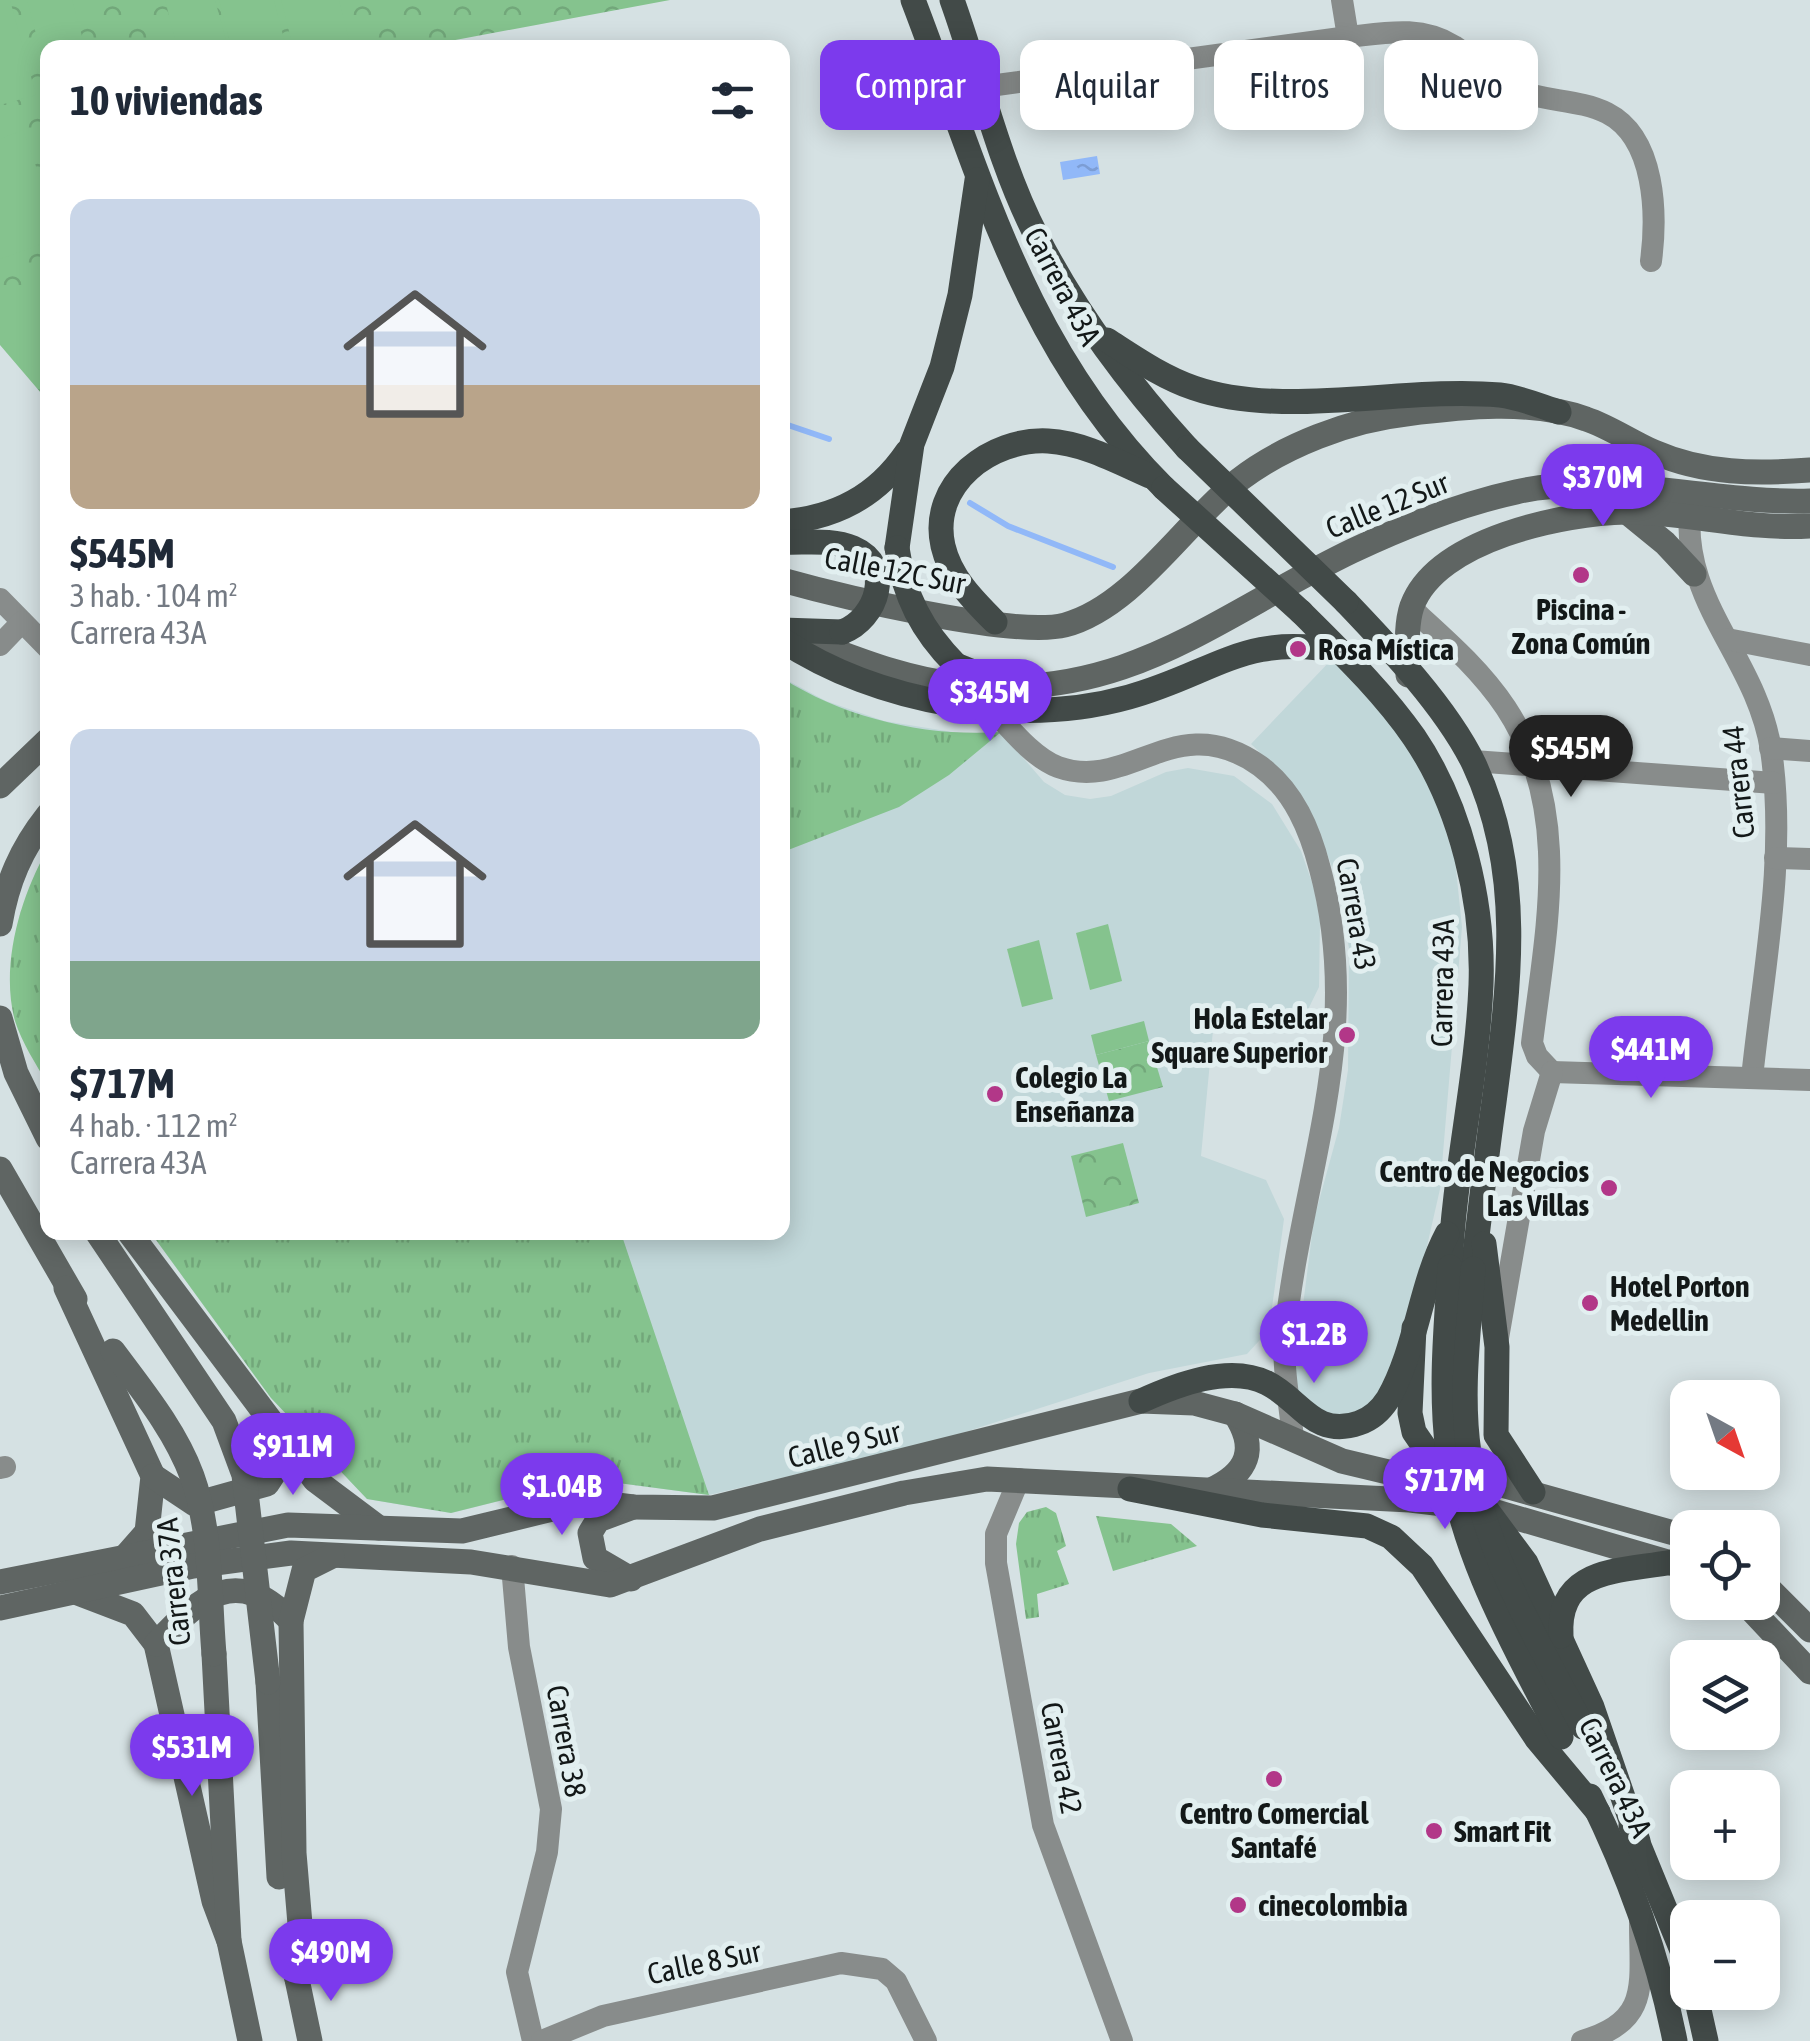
<!DOCTYPE html>
<html lang="es">
<meta charset="utf-8">
<style>
:root{--surface:#fff;--page:#f2f2f3;--text:#1f2937;--muted:#747a83;--accent:#7c3aed}
body{margin:0;font-family:"Asap Condensed",sans-serif;background:var(--page);color:var(--text);height:100vh;display:flex;flex-direction:column;font-size:38px;white-space:nowrap}
*{box-sizing:border-box;margin:0}
p{font-size:32px;color:var(--muted)}
.icon{flex:none;width:55px;height:55px;fill:none;stroke:currentColor;stroke-width:2;stroke-linecap:round;stroke-linejoin:round}
.map{position:relative;flex:1;overflow:hidden}
.details{position:absolute;left:40px;top:40px;width:750px;height:1200px;display:flex;flex-direction:column;background:var(--surface);border-radius:20px;box-shadow:0 5px 25px #0003}
.details>*{flex:none}
.hud{position:absolute;left:820px;top:40px;width:840px;height:90px;display:flex;gap:20px}
.needle{width:65px;rotate:140deg}
.controls{position:absolute;left:1670px;top:1380px;display:grid;gap:20px}
.controls a{display:grid;place-items:center;width:110px;height:110px;border-radius:20px;background:var(--surface);box-shadow:0 5px 25px #0003;font-size:50px}
.price{position:absolute;translate:-50% -85px;padding:0 22px;border-radius:35px;background:var(--accent);color:#fff;font-size:32px;line-height:65px;filter:drop-shadow(0 2px 5px #0008)}
.price::after{content:'';position:absolute;left:50%;top:60px;width:30px;height:22px;margin-left:-15px;background:inherit;clip-path:polygon(0 0,100% 0,50% 100%)}
.price.current{background:#222;color:#fff}
ul{padding:0;list-style:none}
li{display:grid;align-content:center;gap:20px;height:530px;padding:0 30px}
li span{display:grid;place-items:center;height:310px;border-radius:20px;color:#555}
li>.icon{margin-inline-start:auto}
span .icon{width:180px;height:180px;fill:#fffc;stroke-width:1}
li b{font-size:42px}
h2{display:flex;justify-content:space-between;align-items:center;height:120px;padding:0 30px;font-size:42px}
.pill{padding:0 35px;border-radius:20px;background:var(--surface);box-shadow:0 5px 25px #0003;font-size:35px;line-height:90px}
.pill.current{background:var(--accent);color:#fff}
.map>svg:first-child{display:block}
</style>
<div class="map">
<svg width="1810" height="2041" viewBox="0 0 1810 2041">
<defs>
<pattern id="grass-tufts" width="24" height="20" patternUnits="userSpaceOnUse" patternTransform="scale(2.5)"><rect width="24" height="20" fill="#85c38e"/><path d="M3 7l-1-3M5 7V3M7 7l1-3M15 17l-1-3M17 17v-4M19 17l1-3" fill="none" stroke="#72a77a"/></pattern>
<pattern id="park-crowns" width="20" height="18" patternUnits="userSpaceOnUse" patternTransform="scale(2.5)"><rect width="20" height="18" fill="#85c38e"/><path d="M2 6a3 3 0 1 1 6 0M12 15a3 3 0 1 1 6 0" fill="none" stroke="#72a77a"/></pattern>
<pattern id="water-ripples" width="26" height="14" patternUnits="userSpaceOnUse" patternTransform="scale(2.5)"><rect width="26" height="14" fill="#91b8f8"/><path d="M2 4q2-2 4 0t4 0M15 11q2-2 4 0t4 0" fill="none" stroke="#7c9dd4"/></pattern>
</defs>
<rect width="100%" height="100%" fill="#d5e1e3"/>
<g fill="#c1d7d9">
<polygon points="1332,659 1398,730 1435,798 1455,860 1462,927 1440,1189 1420,1277 1386,1381 1369,1408 1328,1419 1296,1389 1295,1368 1314,1219 1339,1128 1348,1070 1349,948 1336,878 1323,843 1269,761 1251,744"/>
<polygon points="783,678 826,701 884,721 965,734 1001,732 1044,782 1065,795 1090,799 1111,796 1166,772 1188,768 1234,776 1272,804 1301,851 1314,888 1320,921 1319,987 1297,1032 1213,1030 1201,1156 1266,1180 1284,1219 1269,1330 1247,1354 1149,1373 934,1442 709,1495 588,1479 451,1513 367,1499 271,1398 151,1233 782,1232"/>
</g>
<g fill="url(#grass-tufts)">
<path d="M 782,678 C 847,719 926,737 1001,732 L 949,775 L 899,807 L 783,852 Z"/>
<path d="M 47,850 L 47,1083 C 36,1064 22,1043 15,1021 C 0,966 20,898 47,850 Z"/>
<polygon points="151,1233 621,1233 709,1495 588,1479 451,1513 367,1499 271,1398"/>
<polygon points="1046,1507 1056,1513 1066,1546 1057,1551 1069,1584 1037,1594 1039,1617 1026,1619 1016,1544 1019,1523 1027,1512"/>
<polygon points="1096,1516 1171,1524 1197,1546 1113,1571"/>
</g>
<g fill="url(#park-crowns)">
<polygon points="0,0 670,0 418,47 48,48 47,400 0,345"/>
<polygon points="1149,1041 1163,1087 1109,1101 1096,1055"/>
<polygon points="1123,1143 1139,1203 1086,1217 1071,1156"/>
</g>
<g fill="#85c38e">
<polygon points="0,0 10,0 36,95 0,105"/>
<polygon points="27,0 72,0 85,47 48,48 47,75"/>
<polygon points="165,0 215,0 228,47 177,47"/>
<polygon points="219,0 274,0 286,47 231,47"/>
<polygon points="281,0 339,0 351,47 293,47"/>
<polygon points="23,130 47,197 47,242 0,259 0,139"/>
<polygon points="47,267 47,384 0,327 0,306"/>
<polygon points="1108,924 1122,981 1090,990 1076,933"/>
<polygon points="1039,940 1053,999 1022,1007 1007,949"/>
<polygon points="1144,1021 1149,1041 1096,1055 1091,1035"/>
</g>
<polygon fill="url(#water-ripples)" points="1097,156 1100,174 1063,180 1060,162"/>
<g fill="none" stroke-linecap="round" stroke-linejoin="round">
<g stroke="#91b8f8" stroke-width="6">
<polyline points="45,137 48,140"/>
<polyline points="782,423 829,439"/>
<polyline points="970,503 1008,526 1113,567"/>
</g>
<g stroke="#888c8b" stroke-width="22">
<polyline points="1342,0 1348,37"/>
<path d="M 982,87 L 1348,37 C 1385,33 1420,25 1454,46 C 1475,60 1492,80 1517,90 C 1545,102 1579,99 1607,113 C 1656,138 1657,215 1651,261"/>
<path d="M 1691,501 C 1677,601 1756,655 1771,750 C 1787,858 1763,971 1752,1078"/>
<polyline points="0,599 48,648"/>
<path d="M 1411,608 C 1445,639 1480,669 1506,708 C 1573,810 1546,929 1532,1043 L 1537,1056 L 1552,1072"/>
<polyline points="1727,639 1810,655"/>
<polyline points="0,645 22,622"/>
<path d="M 990,707 C 1009,727 1032,757 1058,767 C 1130,793 1176,706 1260,766 C 1294,791 1310,830 1320,869 C 1365,1035 1303,1168 1285,1333 C 1282,1367 1290,1404 1293,1439"/>
<polyline points="1770,748 1810,751"/>
<polyline points="1473,761 1774,783"/>
<polyline points="1775,858 1810,859"/>
<polyline points="1552,1072 1810,1080"/>
<polyline points="1498,1338 1534,1131 1552,1072"/>
<polyline points="0,1468 5,1467"/>
<polyline points="1019,1479 996,1534 996,1563 1043,1825 1122,2041"/>
<polyline points="512,1566 519,1647 551,1809 547,1852 517,1972 533,2041"/>
<polyline points="542,2041 603,2016 841,1963 882,1969 896,1981 926,2041"/>
<path d="M 1582,2041 C 1651,2022 1640,1984 1640,1923"/>
</g>
<g stroke="#5f6563" stroke-width="25">
<polyline points="1627,512 1665,543 1694,574"/>
<path d="M 782,580 C 839,596 1014,638 1065,625 C 1133,607 1185,522 1239,480 C 1283,446 1350,420 1406,414 C 1462,407 1531,399 1586,419 C 1610,427 1631,442 1654,452 C 1704,474 1756,474 1810,470"/>
<path d="M 786,633 C 843,653 899,679 960,685 C 1127,702 1213,618 1352,551 C 1403,527 1461,504 1516,492 C 1605,471 1716,504 1810,501"/>
<path d="M 1408,675 C 1408,653 1405,627 1412,606 C 1437,539 1564,513 1627,512 C 1688,512 1748,530 1810,526"/>
<polyline points="0,786 48,740"/>
<path d="M 0,924 C 7,882 21,849 48,815"/>
<polyline points="0,1018 16,1073 48,1138"/>
<polyline points="0,1169 75,1299"/>
<polyline points="129,1232 315,1480 379,1528"/>
<polyline points="66,1288 153,1476 147,1532 125,1557"/>
<polyline points="153,1476 195,1504 267,1484 278,1467 268,1429"/>
<path d="M 1211,1490 C 1248,1473 1258,1449 1235,1414"/>
<polyline points="631,1579 595,1558 590,1533 598,1520 633,1507"/>
<polyline points="0,1582 288,1525 462,1531 585,1501 633,1507 713,1508 1141,1401 1194,1403 1235,1414 1342,1461 1388,1472 1498,1484 1688,1537"/>
<polyline points="1762,1582 1810,1630"/>
<polyline points="78,1593 133,1614 156,1644 214,1901 229,1941"/>
<polyline points="1744,1602 1810,1672"/>
<polyline points="0,1608 193,1566 291,1553 471,1562 610,1585 760,1529 904,1493 987,1479 1410,1500 1486,1509 1688,1568"/>
<path d="M 156,1644 C 201,1596 237,1564 291,1621"/>
<polyline points="214,1654 229,1941 250,2041"/>
<polyline points="268,1682 279,1877"/>
<polyline points="294,1965 310,2041"/>
<polyline points="297,1979 301,1936 294,1853 291,1621 304,1570 332,1556"/>
</g>
<g stroke="#424a48" stroke-width="25">
<path d="M 913,0 C 981,177 1024,349 1164,488"/>
<path d="M 952,0 C 980,78 999,164 1037,237 C 1077,315 1128,383 1187,448"/>
<path d="M 1107,340 C 1135,358 1162,377 1194,388 C 1284,419 1404,386 1500,395 C 1519,397 1540,406 1559,412"/>
<path d="M 782,522 C 836,518 877,496 907,452"/>
<polyline points="897,548 912,444 942,367 960,295 977,180"/>
<path d="M 1346,602 C 1389,647 1447,708 1474,764 C 1525,873 1509,988 1494,1102 C 1486,1158 1480,1213 1473,1269"/>
<path d="M 1301,612 C 1341,652 1382,691 1414,737 C 1461,806 1484,903 1481,985 C 1477,1080 1454,1172 1450,1267"/>
<path d="M 995,622 C 973,600 950,577 943,546 C 929,484 991,438 1048,441 C 1084,443 1118,462 1150,476"/>
<polyline points="782,630 842,632"/>
<path d="M 782,640 C 877,703 1018,728 1129,697 C 1213,674 1247,631 1341,652"/>
<polyline points="956,665 1013,688"/>
<polyline points="1484,1244 1497,1347 1496,1435 1533,1492"/>
<polyline points="1414,1328 1410,1413 1414,1432 1445,1477 1486,1509 1526,1563 1592,1707 1638,1841"/>
<path d="M 1141,1401 C 1176,1385 1229,1364 1267,1383 C 1300,1399 1314,1439 1359,1423 C 1371,1419 1381,1410 1388,1399 C 1417,1348 1420,1285 1447,1234"/>
<polyline points="1130,1489 1262,1515 1367,1526 1391,1537 1422,1566 1537,1739 1598,1812"/>
<path d="M 1561,1636 C 1557,1566 1621,1572 1672,1562"/>
<path d="M 1590,1796 C 1629,1875 1658,1955 1675,2041"/>
<polyline points="1631,1826 1688,1965"/>
<polyline points="1695,1992 1706,2041"/>
</g>
<g stroke="#5f6563" stroke-width="25">
<polyline points="97,1232 224,1421 244,1475 268,1682"/>
<path d="M 113,1351 C 142,1390 175,1430 192,1476 C 212,1531 209,1597 214,1654"/>
</g>
<g stroke="#424a48" stroke-width="25">
<polyline points="1187,448 1346,602"/>
<polyline points="1164,488 1301,612"/>
<path d="M 782,542 C 805,543 832,539 853,548 C 895,566 877,619 842,632"/>
<path d="M 897,548 C 904,596 922,631 956,665"/>
<path d="M 1450,1267 C 1446,1328 1440,1390 1448,1452 C 1461,1556 1514,1645 1561,1737"/>
<path d="M 1473,1269 C 1469,1330 1460,1392 1469,1453 C 1484,1552 1537,1640 1583,1727"/>
</g>
</g>
<g fill="#b23788" stroke="#e2eff0" stroke-width="4">
<circle cx="1581" cy="575" r="10"/>
<circle cx="1298" cy="649" r="10"/>
<circle cx="1347" cy="1035" r="10"/>
<circle cx="995" cy="1094" r="10"/>
<circle cx="1609" cy="1188" r="10"/>
<circle cx="1590" cy="1303" r="10"/>
<circle cx="1274" cy="1779" r="10"/>
<circle cx="1434" cy="1831" r="10"/>
<circle cx="1238" cy="1905" r="10"/>
</g>
<g text-anchor="middle" dominant-baseline="central" stroke-width="10" stroke-linejoin="round" paint-order="stroke">
<g font-size="30" fill="#131818" stroke="#e2eff0">
<text transform="translate(1063 286) rotate(62)">Carrera 43A</text>
<text transform="translate(1387 505) rotate(-22)">Calle 12 Sur</text>
<text transform="translate(895 570) rotate(11)">Calle 12C Sur</text>
<text transform="translate(1738 782) rotate(-96)">Carrera 44</text>
<text transform="translate(1357 914) rotate(80)">Carrera 43</text>
<text transform="translate(1442 983) rotate(-89)">Carrera 43A</text>
<text transform="translate(844 1444) rotate(-14)">Calle 9 Sur</text>
<text transform="translate(173 1582) rotate(-96)">Carrera 37A</text>
<text transform="translate(567 1741) rotate(80)">Carrera 38</text>
<text transform="translate(1062 1758) rotate(79)">Carrera 42</text>
<text transform="translate(1616 1777) rotate(64)">Carrera 43A</text>
<text transform="translate(704 1962) rotate(-12)">Calle 8 Sur</text>
</g>
<g font-size="30" font-weight="bold" fill="#131818" stroke="#e2eff0" text-anchor="start">
<text x="1581" y="609" text-anchor="middle">Piscina -<tspan x="1581" dy="34">Zona Común</tspan></text>
<text x="1318" y="649">Rosa Mística</text>
<text x="1327" y="1018" text-anchor="end">Hola Estelar<tspan x="1327" dy="34">Square Superior</tspan></text>
<text x="1015" y="1077">Colegio La<tspan x="1015" dy="34">Enseñanza</tspan></text>
<text x="1589" y="1171" text-anchor="end">Centro de Negocios<tspan x="1589" dy="34">Las Villas</tspan></text>
<text x="1610" y="1286">Hotel Porton<tspan x="1610" dy="34">Medellin</tspan></text>
<text x="1274" y="1813" text-anchor="middle">Centro Comercial<tspan x="1274" dy="34">Santafé</tspan></text>
<text x="1454" y="1831">Smart Fit</text>
<text x="1258" y="1905">cinecolombia</text>
</g>
</g>
</svg>
<div class="controls">
<a><svg class="needle" viewBox="-14 -14 28 28"><path d="M0-13l5 13h-10z" fill="#e53935"/><path d="M0 13l5-13h-10z" fill="#747a83"/></svg></a>
<a><svg class="icon" aria-label="locate" viewBox="0 0 24 24"><circle cx="12" cy="12" r="6"/><path d="M12 2v4M12 18v4M2 12h4M18 12h4"/></svg></a>
<a><svg class="icon" aria-label="layers" viewBox="0 0 24 24"><path d="M12 4l9 5-9 5-9-5zM3 14l9 5 9-5"/></svg></a>
<a>+</a>
<a>−</a>
</div>
<b class="price" style="left:1603px;top:529px">$370M</b>
<b class="price" style="left:990px;top:744px">$345M</b>
<b class="price current" style="left:1571px;top:800px">$545M</b>
<b class="price" style="left:1651px;top:1101px">$441M</b>
<b class="price" style="left:1314px;top:1386px">$1.2B</b>
<b class="price" style="left:293px;top:1498px">$911M</b>
<b class="price" style="left:1445px;top:1532px">$717M</b>
<b class="price" style="left:562px;top:1538px">$1.04B</b>
<b class="price" style="left:192px;top:1799px">$531M</b>
<b class="price" style="left:331px;top:2004px">$490M</b>
<div class="hud">
<a class="pill current">Comprar</a>
<a class="pill">Alquilar</a>
<a class="pill">Filtros</a>
<a class="pill">Nuevo</a>
</div>
<section class="details">
<h2>10 viviendas<svg class="icon" aria-label="filters" viewBox="0 0 24 24"><path d="M4 7h16M4 17h16"/><circle cx="9" cy="7" r="2"/><circle cx="15" cy="17" r="2"/></svg></h2>
<ul>
<li><span style="background:linear-gradient(#c9d6e8 60%,#b9a48a 0)"><svg class="icon" aria-label="home" viewBox="0 0 24 24"><path d="M3 11l9-7 9 7M6 9v11h12V9"/></svg></span><div><b>$545M</b><p>3 hab. · 104 m²</p><p>Carrera 43A</p></div></li>
<li><span style="background:linear-gradient(#c9d6e8 75%,#7fa58c 0)"><svg class="icon" aria-label="home" viewBox="0 0 24 24"><path d="M3 11l9-7 9 7M6 9v11h12V9"/></svg></span><div><b>$717M</b><p>4 hab. · 112 m²</p><p>Carrera 43A</p></div></li>
</ul>
</section>
</div>
